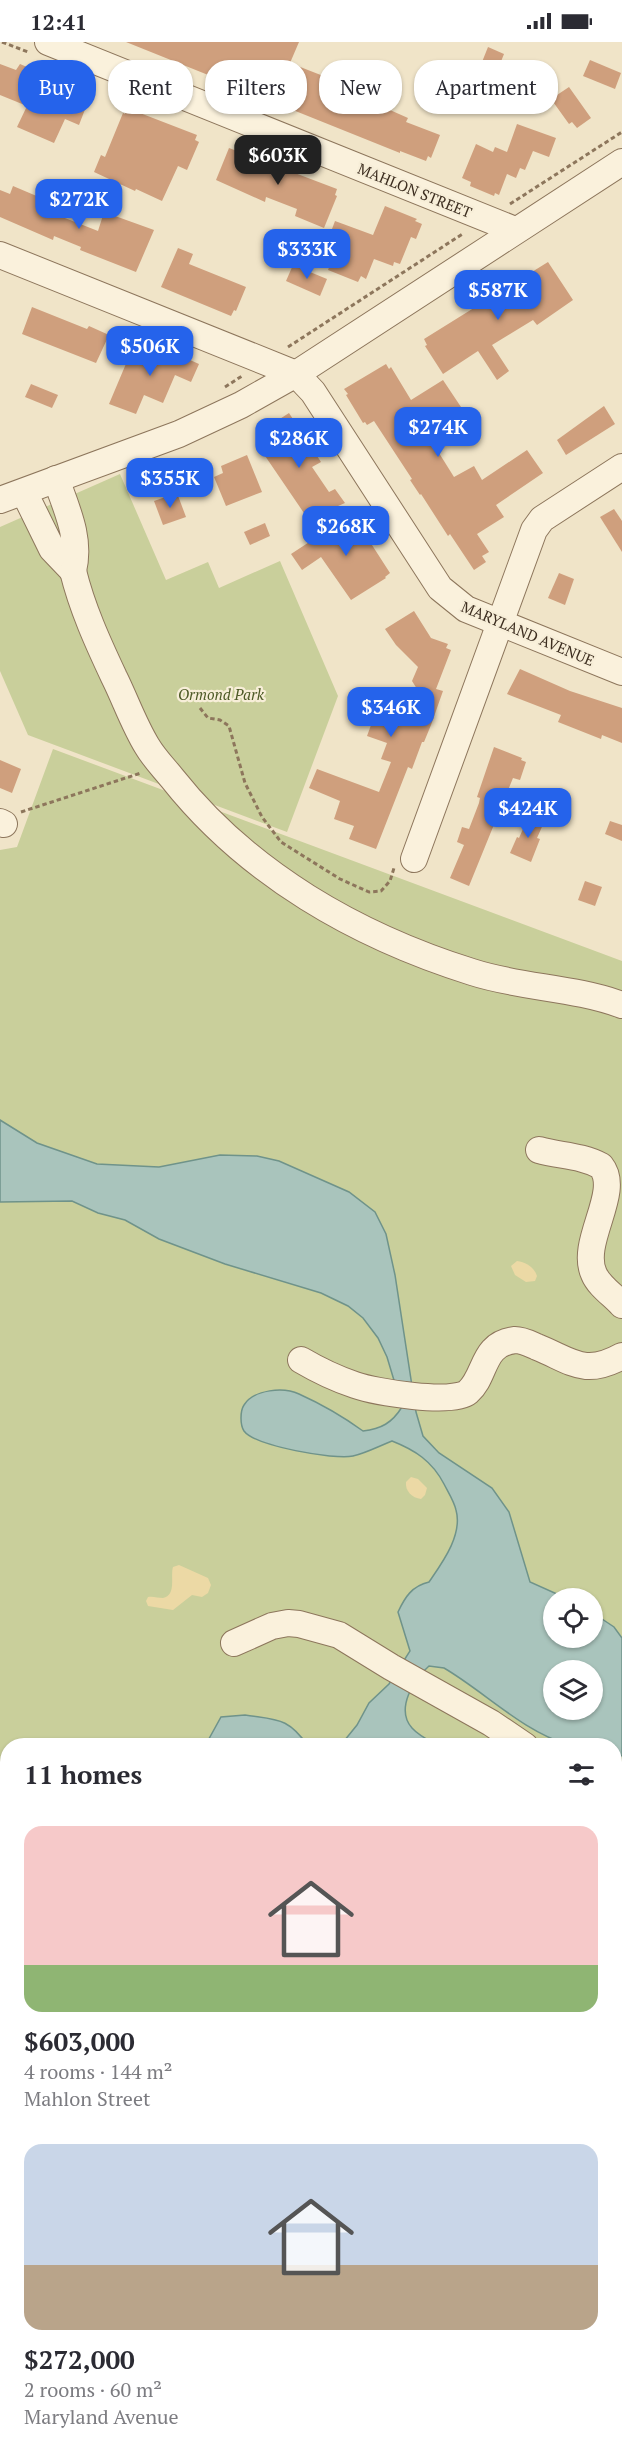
<!DOCTYPE html>
<meta charset="utf-8">
<style>
:root{--surface:#fff;--page:#f2f2f3;--text:#2b2b33;--muted:#7c7c81;--accent:#2563eb}
body{margin:0;font-family:"PT Serif",serif;background:var(--page);color:var(--text);height:100vh;display:flex;flex-direction:column;font-size:22px;white-space:nowrap}
*{box-sizing:border-box;margin:0}
p{font-size:20px;color:var(--muted)}
.icon{flex:none;width:33px;height:33px;fill:none;stroke:currentColor;stroke-width:2;stroke-linecap:round;stroke-linejoin:round}
.map{position:relative;flex:1;overflow:hidden}
.details{position:absolute;left:0px;top:1696px;width:622px;height:722px;display:flex;flex-direction:column;background:var(--surface);border-radius:24px 24px 0 0;box-shadow:0 2px 4px #0004}
.details>*{flex:none}
.banner{position:absolute;left:18px;top:18px;width:586px;height:54px;display:flex;gap:12px}
.fabs{position:absolute;left:543px;top:1546px;display:grid;gap:12px}
.fabs a{display:grid;place-items:center;width:60px;height:60px;border-radius:50%;background:var(--surface);box-shadow:0 2px 4px #0004;font-size:30px}
.price{position:absolute;translate:-50% -51px;padding:0 14px;border-radius:12px;background:var(--accent);color:#fff;font-size:20px;line-height:39px;filter:drop-shadow(0 2px 3px #0008)}
.price::after{content:'';position:absolute;left:50%;top:36px;width:18px;height:14px;margin-left:-9px;background:inherit;clip-path:polygon(0 0,100% 0,50% 100%)}
.price.current{background:#222;color:#fff}
ul{padding:0;list-style:none}
li{display:grid;align-content:center;gap:12px;height:318px;padding:0 24px}
li span{display:grid;place-items:center;height:186px;border-radius:18px;color:#555}
li>.icon{margin-inline-start:auto}
span .icon{width:108px;height:108px;fill:#fffc;stroke-width:1}
li b{font-size:26px}
h2{display:flex;justify-content:space-between;align-items:center;height:72px;padding:0 24px;font-size:26px}
.chip{padding:0 21px;border-radius:24px;background:var(--surface);box-shadow:0 2px 4px #0004;font-size:21px;line-height:54px}
.chip.current{background:var(--accent);color:#fff}
.status{display:flex;justify-content:space-between;align-items:center;height:42px;padding:0 30px;background:var(--surface);direction:ltr}
.status svg{height:16px;fill:currentColor}
.map>svg:first-child{display:block}
</style>
<div class="status"><b>12:41</b><svg viewBox="0 0 49 12"><path d="M0 12V9h3v3zM5 12V6h3v6zM10 12V3h3v9zM15 12V0h3v12zM26 1h20v11H26zM47 4h2v5h-2z"/></svg></div>
<div class="map">
<svg width="622" height="2417" viewBox="0 0 622 2417">
<rect width="100%" height="100%" fill="#f0e4c8"/>
<g fill="#c9cf9b" fill-rule="evenodd">
<polygon points="120,432 166,538 208,520 219,546 280,519 338,654 287,790 28,693 0,629 0,485"/>
<path d="M 53,707 L 622,919 L 622,2062 L 615,2059 L 615,1704 L 8,1704 L 7,1811 L 0,1808 L 0,808 L 17,805 ZM 554,1557 L 592,1557 L 592,1596 L 554,1596 ZM 554,1629 L 592,1629 L 592,1668 L 554,1668 Z"/>
<polygon points="0,1862 8,1865 7,2287 0,2284"/>
<polygon points="328,2411 451,2410 451,2411 449,2417 345,2417"/>
</g>
<g fill="#ecd9a5">
<path d="M 517,1219 C 526,1220 534,1225 537,1234 L 535,1239 L 526,1240 L 515,1233 L 511,1224 Z"/>
<path d="M 411,1435 L 418,1437 L 427,1446 L 425,1453 L 421,1457 C 412,1456 405,1449 406,1440 Z"/>
<path d="M 179,1523 L 208,1536 L 211,1543 L 208,1551 L 202,1555 L 192,1553 L 173,1568 L 148,1564 L 146,1559 L 148,1555 C 153,1554 158,1556 163,1556 C 177,1553 170,1534 173,1525 Z"/>
<polygon points="7,1719 7,1738 0,1740 0,1721"/>
</g>
<g fill="#a9c4bc" stroke="#6f938a" stroke-width="1.5" fill-rule="evenodd">
<path d="M 0,1078 L 37,1101 L 97,1122 L 159,1125 L 220,1113 L 257,1114 L 279,1119 L 349,1150 L 375,1170 L 386,1192 L 395,1233 L 416,1370 L 423,1394 L 439,1411 L 492,1446 L 509,1470 L 530,1540 L 568,1557 L 554,1557 L 554,1596 L 592,1596 L 593,1571 L 614,1585 L 622,1596 L 622,1714 L 615,1713 L 615,1704 C 601,1704 582,1707 569,1703 C 522,1689 485,1650 444,1626 L 429,1624 C 414,1637 395,1667 412,1686 C 419,1694 430,1699 439,1704 L 340,1704 L 357,1683 L 369,1661 L 389,1642 L 410,1609 L 398,1570 C 405,1555 412,1544 429,1540 C 442,1521 463,1493 456,1468 C 454,1459 448,1450 444,1442 C 432,1419 415,1408 392,1399 C 379,1404 366,1411 353,1414 C 334,1418 255,1404 244,1389 C 240,1383 240,1369 244,1363 C 254,1347 284,1345 299,1352 C 319,1361 345,1376 363,1389 C 381,1387 392,1381 402,1365 L 387,1315 L 378,1296 L 363,1276 L 348,1264 L 321,1251 L 225,1222 L 159,1197 L 125,1178 L 98,1171 L 72,1159 L 0,1160 ZM 554,1629 L 592,1629 L 592,1668 L 554,1668 Z"/>
<path d="M 245,1673 C 277,1678 288,1675 308,1704 L 205,1704 L 221,1675 Z"/>
<polygon points="7,1896 8,2030 0,2097 0,1905"/>
<polygon points="7,2190 7,2237 0,2237 0,2195"/>
</g>
<g fill="#cf9f7d">
<polygon points="126,0 299,0 290,21 331,37 330,40 333,42 330,49 369,65 373,55 392,63 390,68 408,76 406,80 440,93 431,116 428,114 426,119 400,109 400,111 273,60 272,62 252,54 253,51"/>
<polygon points="488,5 504,12 498,27 482,20"/>
<polygon points="590,18 621,31 615,47 583,34"/>
<polygon points="0,22 16,28 20,22 88,51 86,56 89,57 79,83 65,77 54,101 17,85 27,64 0,53"/>
<polygon points="569,45 591,76 577,86 572,80 569,82 551,57"/>
<polygon points="127,66 197,93 195,98 199,100 187,128 178,124 162,159 136,147 135,149 94,130 101,113 105,115 123,71 125,72"/>
<polygon points="517,82 556,96 549,115 533,109 525,128 520,126 516,136 507,132 499,153 495,151 494,154 470,144 471,140 462,136 476,102 493,110 495,105 507,110"/>
<polygon points="229,106 337,147 335,153 337,154 324,186 295,174 297,167 266,155 265,160 216,138"/>
<polygon points="13,144 46,158 42,167 98,189 104,170 154,188 136,230 80,208 81,205 54,194 53,198 0,175 0,148 10,152"/>
<polygon points="385,164 417,177 415,179 422,182 416,197 411,195 400,222 394,220 393,224 374,217 366,237 361,234 358,240 328,228 340,199 329,195 335,179 373,193"/>
<polygon points="178,206 193,212 189,222 246,245 236,269 234,268 231,274 161,245"/>
<polygon points="548,220 573,258 537,283 533,278 492,303 509,329 497,338 478,309 443,332 425,304 427,303 424,297"/>
<polygon points="293,223 327,237 320,254 286,239"/>
<polygon points="32,265 87,287 89,284 109,293 96,321 22,292"/>
<polygon points="145,298 199,322 191,340 175,333 163,361 144,353 136,372 109,362 128,317 136,320"/>
<polygon points="386,322 389,327 391,325 411,358 443,338 461,365 435,381 440,388 429,395 454,435 474,424 482,438 527,408 543,431 496,463 504,475 477,492 489,510 482,514 486,520 474,528 450,492 448,494 421,452 420,453 410,438 412,437 374,379 367,383 365,380 363,381 346,353 348,352 344,347"/>
<polygon points="31,342 58,353 52,366 25,355"/>
<polygon points="604,364 615,382 566,413 557,398"/>
<polygon points="289,371 321,420 312,425 329,450 335,447 345,461 308,477 259,405 278,392 272,382"/>
<polygon points="247,413 262,450 226,464 214,435 223,431 221,424"/>
<polygon points="177,451 186,475 163,483 154,459"/>
<polygon points="614,467 622,479 622,510 600,475"/>
<polygon points="352,472 390,531 385,535 386,536 351,558 321,515 302,528 291,512"/>
<polygon points="265,481 270,494 250,503 244,490"/>
<polygon points="559,531 574,537 565,563 548,556"/>
<polygon points="414,569 431,596 448,602 446,606 451,608 436,647 443,649 431,683 424,700 422,700 412,727 408,725 376,807 349,797 354,784 334,777 340,759 309,746 317,727 379,750 391,720 381,717 387,701 367,694 381,656 398,662 411,682 431,669 412,639 418,625 396,603 385,587"/>
<polygon points="520,627 570,649 622,666 622,701 602,693 601,697 558,680 561,673 507,652"/>
<polygon points="494,705 522,716 521,718 526,720 520,738 513,736 469,844 450,836 464,803 457,800 462,785 469,787 479,761 480,756 477,755"/>
<polygon points="0,718 21,727 12,751 0,746"/>
<polygon points="530,771 545,778 537,796 540,797 531,820 510,811 517,795 519,796"/>
<polygon points="610,779 622,783 622,799 605,792"/>
<polygon points="585,839 602,845 595,864 578,858"/>
</g>
<g fill="none" stroke-linecap="round" stroke-linejoin="round">
<g stroke="#8d765c" stroke-width="28">
<g id="minor">
<polyline points="48,0 515,188"/>
<polyline points="0,213 296,332 313,350 440,546 466,567 622,630"/>
<path d="M 24,450 L 52,507 L 73,529 C 81,497 67,468 56,437"/>
<polyline points="0,458 179,392 241,363 296,332 622,120"/>
<path d="M 73,529 C 82,566 98,601 114,635 C 125,657 134,683 147,704 C 154,716 164,726 172,736 C 248,832 357,894 472,930 C 521,946 573,945 622,963"/>
<polyline points="0,780 4,782"/>
<polyline points="414,817 534,488 542,477 622,425"/>
<path d="M 539,1108 C 559,1114 581,1113 601,1124 C 622,1150 579,1200 594,1232 C 599,1244 613,1253 622,1263"/>
<path d="M 301,1318 C 318,1328 337,1337 355,1343 C 375,1350 453,1363 468,1350 C 487,1333 481,1302 515,1298 C 523,1298 530,1302 537,1305 C 572,1319 584,1335 622,1314"/>
<polyline points="234,1601 272,1584 288,1581 299,1582 339,1593 391,1625 491,1681 525,1704"/>
<polyline points="0,1835 8,1838"/>
<polyline points="615,2030 622,2031"/>
<polyline points="615,2084 622,2087"/>
<polyline points="0,2299 8,2302"/>
<polyline points="277,2410 293,2417"/>
<polyline points="470,2417 472,2410"/>
</g>
</g>
<g stroke="#8d765c" stroke-width="3" stroke-dasharray="4.5 3" stroke-linecap="butt">
<polyline points="2,0 28,10"/>
<polyline points="510,162 622,90"/>
<polyline points="288,305 464,191"/>
<polyline points="225,345 242,334"/>
<polyline points="200,666 208,676 220,678 229,684 245,741 262,775 281,800 340,837 369,850 381,849 390,839 394,826"/>
<polyline points="21,770 141,731"/>
<polyline points="0,1894 8,1889"/>
<polyline points="0,2262 8,2263"/>
<polyline points="0,2334 8,2337"/>
<polyline points="188,2410 204,2417"/>
<polyline points="397,2410 400,2417"/>
</g>
<use href="#minor" stroke="#faf1dc" stroke-width="26"/>
</g>
<g text-anchor="middle" dominant-baseline="central" stroke-width="4.5" stroke-linejoin="round" paint-order="stroke">
<g font-size="15" fill="#3d2e20" stroke="#f7eed8">
<text transform="translate(415 148) rotate(22)">MAHLON STREET</text>
<text transform="translate(528 591) rotate(23)">MARYLAND AVENUE</text>
</g>
<g font-size="15" font-style="italic" fill="#4d5a26" stroke="#f7eed8">
<text x="221" y="652">Ormond Park</text>
</g>
</g>
</svg>
<div class="fabs">
<a><svg class="icon" aria-label="locate" viewBox="0 0 24 24"><circle cx="12" cy="12" r="6"/><path d="M12 2v4M12 18v4M2 12h4M18 12h4"/></svg></a>
<a><svg class="icon" aria-label="layers" viewBox="0 0 24 24"><path d="M12 4l9 5-9 5-9-5zM3 14l9 5 9-5"/></svg></a>
</div>
<b class="price current" style="left:278px;top:144px">$603K</b>
<b class="price" style="left:79px;top:188px">$272K</b>
<b class="price" style="left:307px;top:238px">$333K</b>
<b class="price" style="left:498px;top:279px">$587K</b>
<b class="price" style="left:150px;top:335px">$506K</b>
<b class="price" style="left:438px;top:416px">$274K</b>
<b class="price" style="left:299px;top:427px">$286K</b>
<b class="price" style="left:170px;top:467px">$355K</b>
<b class="price" style="left:346px;top:515px">$268K</b>
<b class="price" style="left:391px;top:696px">$346K</b>
<b class="price" style="left:528px;top:797px">$424K</b>
<div class="banner">
<a class="chip current">Buy</a>
<a class="chip">Rent</a>
<a class="chip">Filters</a>
<a class="chip">New</a>
<a class="chip">Apartment</a>
</div>
<section class="details">
<h2>11 homes<svg class="icon" aria-label="filters" viewBox="0 0 24 24"><path d="M4 7h16M4 17h16"/><circle cx="9" cy="7" r="2"/><circle cx="15" cy="17" r="2"/></svg></h2>
<ul>
<li><span style="background:linear-gradient(#f6c9c9 75%,#8fb573 0)"><svg class="icon" aria-label="home" viewBox="0 0 24 24"><path d="M3 11l9-7 9 7M6 9v11h12V9"/></svg></span><div><b>$603,000</b><p>4 rooms · 144 m²</p><p>Mahlon Street</p></div></li>
<li><span style="background:linear-gradient(#c9d6e8 65%,#b9a48a 0)"><svg class="icon" aria-label="home" viewBox="0 0 24 24"><path d="M3 11l9-7 9 7M6 9v11h12V9"/></svg></span><div><b>$272,000</b><p>2 rooms · 60 m²</p><p>Maryland Avenue</p></div></li>
</ul>
</section>
</div>
